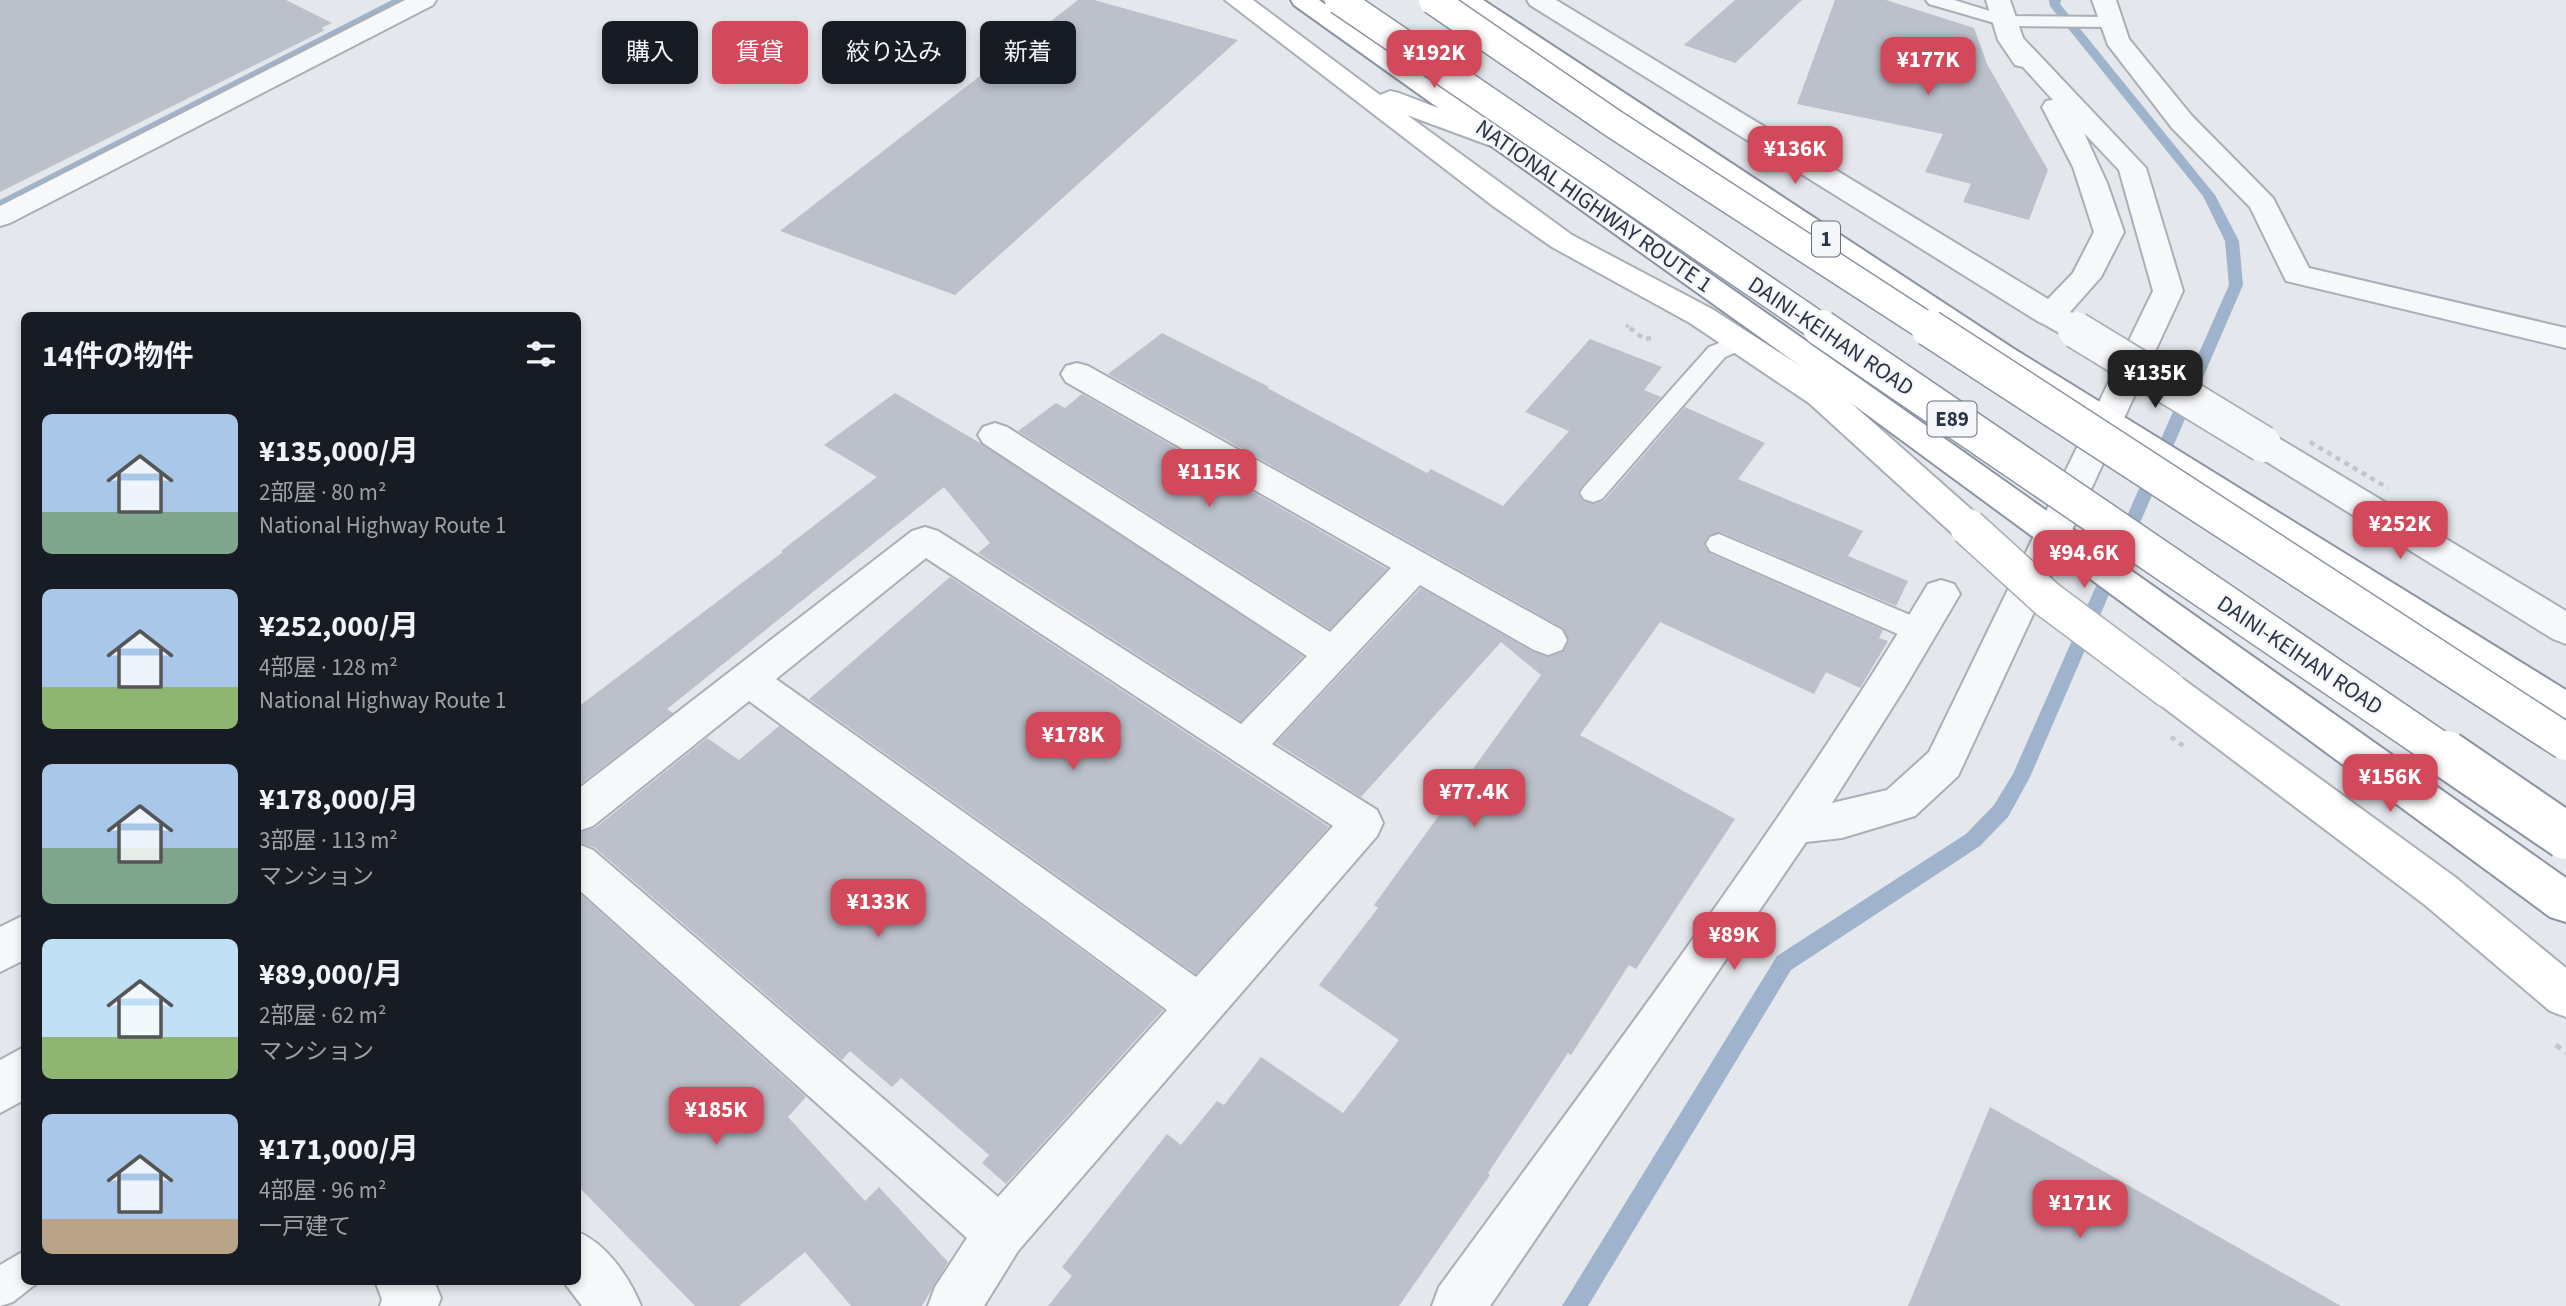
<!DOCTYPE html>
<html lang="ja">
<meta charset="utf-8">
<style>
:root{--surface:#171b24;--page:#242831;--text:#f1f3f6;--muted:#9ea1a6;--accent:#d1495b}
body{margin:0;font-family:"Source Sans 3","Noto Sans JP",sans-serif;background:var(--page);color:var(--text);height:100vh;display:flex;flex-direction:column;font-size:26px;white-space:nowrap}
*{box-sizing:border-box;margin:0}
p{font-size:23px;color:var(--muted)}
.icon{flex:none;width:38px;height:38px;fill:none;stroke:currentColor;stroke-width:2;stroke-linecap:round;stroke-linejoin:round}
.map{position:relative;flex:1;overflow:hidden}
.drawer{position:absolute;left:21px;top:312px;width:560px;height:973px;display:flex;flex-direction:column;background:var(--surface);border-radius:10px;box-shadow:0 4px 10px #0003}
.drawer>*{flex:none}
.guide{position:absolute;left:602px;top:21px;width:665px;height:63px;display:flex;gap:14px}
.price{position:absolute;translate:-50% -60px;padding:0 16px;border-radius:14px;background:var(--accent);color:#fff;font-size:23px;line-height:46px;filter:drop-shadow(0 2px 4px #0008)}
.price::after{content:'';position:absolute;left:50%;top:42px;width:21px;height:16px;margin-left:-10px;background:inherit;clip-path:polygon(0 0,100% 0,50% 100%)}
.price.current{background:#222;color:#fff}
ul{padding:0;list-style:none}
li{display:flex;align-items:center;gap:21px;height:175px;padding:0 21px}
li span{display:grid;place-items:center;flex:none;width:196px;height:140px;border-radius:10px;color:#555}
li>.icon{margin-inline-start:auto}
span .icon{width:84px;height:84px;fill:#fffc;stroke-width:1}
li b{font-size:30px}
h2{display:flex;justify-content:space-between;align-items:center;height:84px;padding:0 21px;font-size:30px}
.pill{padding:0 24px;border-radius:10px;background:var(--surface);box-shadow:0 4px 10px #0003;font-size:24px;line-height:63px}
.pill.current{background:var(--accent);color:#fff}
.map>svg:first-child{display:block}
</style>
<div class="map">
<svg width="2566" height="1306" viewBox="0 0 2566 1306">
<rect width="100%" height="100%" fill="#e4e7ec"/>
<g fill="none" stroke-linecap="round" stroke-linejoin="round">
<g fill="#9fb4cc" fill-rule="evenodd">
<polygon points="392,0 407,0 0,209 0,200"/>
<polygon points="2049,0 2061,0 2060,4 2215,195 2239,241 2243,285 2030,777 2008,817 1980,846 1791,970 1588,1306 1562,1306 1777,956 1966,834 1994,805 2013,774 2229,285 2225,241 2203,196 2050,6"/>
</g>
</g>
<g fill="#bbc0ca">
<polygon points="0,0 286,0 332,23 321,28 325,30 0,192"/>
<polygon points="1078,0 1094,0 1238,40 955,295 780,231"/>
<polygon points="1735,0 1802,0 1735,63 1684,45"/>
<polygon points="1835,0 1886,0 1974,28 1987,64 2048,170 2029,220 1963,202 1971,184 1925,172 1943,134 1797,104"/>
<polygon points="1162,333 1269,387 1267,388 1427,473 1431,469 1503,506 1569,431 1525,412 1590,339 1662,367 1644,390 1661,397 1582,486 1578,494 1583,501 1594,504 1604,501 1685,407 1765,443 1738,479 1863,531 1848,556 1908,581 1896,606 1720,532 1708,536 1704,545 1709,553 1883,630 1879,638 1888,641 1860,688 1826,672 1814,694 1660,622 1580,735 1735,819 1636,969 1629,965 1571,1055 1568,1053 1488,1173 1490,1175 1399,1306 1048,1306 1072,1276 1062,1267 1167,1134 1181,1145 1217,1101 1224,1105 1261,1057 1343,1113 1399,1040 1319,985 1378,908 1374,905 1541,675 1501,642 1361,797 1276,743 1421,588 1533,652 1547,657 1563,652 1569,641 1563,628 1108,374"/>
<polygon points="895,393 980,443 1303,656 1241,721 978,553 990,543 944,487 667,709 673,713 578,786 578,707 783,552 781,551 877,477 824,445"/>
<polygon points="1082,394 1387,569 1330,629 1018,431 1056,403 1065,408"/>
<polygon points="950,577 1329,827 1196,974 809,699"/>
<polygon points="779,726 1163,1010 1006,1184 982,1163 989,1155 901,1078 892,1087 850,1051 842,1060 595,848 578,842 578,833 595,828 707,738 739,760"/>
<polygon points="578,892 806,1097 788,1117 865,1201 879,1187 948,1262 922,1306 851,1306 805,1252 739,1306 695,1306 578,1186"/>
<polygon points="1990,1107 2341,1306 1908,1306"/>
</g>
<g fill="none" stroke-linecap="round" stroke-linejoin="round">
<g stroke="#a9aeb7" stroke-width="4">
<g id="lane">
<polygon points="1926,0 1954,0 2006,16 2111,17 2120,22 2111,27 2005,26 1929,4"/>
<polygon points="1740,335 1748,337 1752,342 1748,347 1725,357 1602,499 1593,502 1584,499 1580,493 1584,487 1709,347"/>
<polygon points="1719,534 1929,623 1933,631 1929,639 1919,642 1909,639 1710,551 1706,544 1710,537"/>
<polygon points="24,1251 24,1281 38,1281 37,1283 13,1302 0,1306 0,1265"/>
</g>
</g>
<g stroke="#a9aeb7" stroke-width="4">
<g id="street">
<polygon points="405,0 436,0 433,5 10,223 0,226 0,206"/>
<path d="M 1527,0 L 1556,0 L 2048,299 L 2073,273 L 2094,232 L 2073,167 L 2042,107 L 2046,101 L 2053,100 L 2023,67 L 2015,65 L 1998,40 L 1986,0 L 2010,0 L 2023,38 L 2146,168 L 2183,291 L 1958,776 L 1915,816 L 1842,838 L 1806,842 L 1490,1306 L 1432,1306 L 1439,1287 C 1607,1057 1781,829 1928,584 L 1941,580 L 1954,584 L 1960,594 L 1904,689 L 1832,803 L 1887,790 L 1929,752 L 2153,291 L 2119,170 L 2084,133 L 2107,183 L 2124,232 L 2101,277 L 2070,312 L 2087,323 L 2092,330 L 2087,337 C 2067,342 2057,330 2039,322 L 1530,5 Z"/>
<polygon points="2092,0 2116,0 2129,39 2192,116 2273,198 2309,268 2566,328 2566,348 2286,281 2250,207 2172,128 2108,45"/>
<path d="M 1077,363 L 1088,366 L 1562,630 L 1567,640 L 1562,650 L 1548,655 L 1534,650 L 1420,585 L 1272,744 L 1377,810 L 1383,823 L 1377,836 L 1018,1251 L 984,1306 L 928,1306 L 935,1287 L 967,1238 L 578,889 L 578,844 L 593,850 L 998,1197 L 1167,1010 L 749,701 L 593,826 L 578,831 L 578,789 L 912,531 L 925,527 L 938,531 L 1241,724 L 1307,656 L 983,443 L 978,435 L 983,427 L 995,423 L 1007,427 L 1330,632 L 1391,568 L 1066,382 L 1061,374 L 1066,366 ZM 926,558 L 1333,826 L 1196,977 L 776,679 Z"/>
<polygon points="2263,432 2275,436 2566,611 2566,644 2553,639 2251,452 2246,444 2251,436"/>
<polygon points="24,915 24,960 0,972 0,927"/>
<polygon points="24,1047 24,1100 0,1113 0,1060"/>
<path d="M 578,1232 C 607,1244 629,1277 641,1306 L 582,1306 L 563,1281 L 578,1281 Z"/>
<polygon points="375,1281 434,1281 441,1298 438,1306 380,1306 382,1299"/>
</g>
</g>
<g stroke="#a9aeb7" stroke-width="4">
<g id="secondary">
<polygon points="1225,0 1253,0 1380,95 1390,91 1399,93 1512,136 1516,142 1512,148 1502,150 1407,115 1572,235 1712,309 1833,387 1981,518 1986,527 1981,536 1968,540 1955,536 1809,403 1690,323 1552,247 1493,206"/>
<polygon points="2169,674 2183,679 2455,877 2566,968 2566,1017 2550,1011 2425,905 2155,701 2149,690 2155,679"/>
</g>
</g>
<g stroke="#8b94a3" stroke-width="4">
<g id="highway">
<polygon points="1291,0 1319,0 1839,364 2566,878 2566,922 2550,917 1817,378 1294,5"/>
<polygon points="1456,0 1483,0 2014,349 2566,690 2566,726 2552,721 1992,363 1486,26"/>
</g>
</g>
<polyline stroke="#c2c5cb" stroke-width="3.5" stroke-dasharray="3.5 3.5" stroke-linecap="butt" points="1626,325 1633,330"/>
<polyline stroke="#c2c5cb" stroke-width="4.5" stroke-dasharray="5 5" stroke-linecap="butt" points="1630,328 1644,339 1651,338"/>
<polyline stroke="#c2c5cb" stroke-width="5" stroke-dasharray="6 6" stroke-linecap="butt" points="2556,1045 2566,1053"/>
<use href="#lane" fill="#f7f8fa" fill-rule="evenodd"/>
<use href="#street" fill="#f7f8fa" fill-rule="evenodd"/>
<use href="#secondary" fill="#fff" fill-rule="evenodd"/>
<use href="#highway" fill="#fff" fill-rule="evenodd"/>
<g stroke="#a9aeb7" stroke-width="39" stroke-linecap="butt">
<polyline id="street-bridge" points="2076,330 2263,444"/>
</g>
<g stroke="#a9aeb7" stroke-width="39" stroke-linecap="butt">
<polyline id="secondary-bridge" points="1968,527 2047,599 2169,690"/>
</g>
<g stroke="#8b94a3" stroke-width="31" stroke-linecap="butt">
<g id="highway-bridge-far2">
<polyline points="1339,0 1824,330"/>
<polyline points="1433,0 1614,124 1932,330"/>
</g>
</g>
<g stroke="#8b94a3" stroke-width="39" stroke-linecap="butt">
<g id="highway-bridge-far1">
<polyline points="1821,328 2449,756"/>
<polyline points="1929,328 2566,742"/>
</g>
</g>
<g stroke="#8b94a3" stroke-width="50" stroke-linecap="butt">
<polyline id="highway-bridge" points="2446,754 2566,836"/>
</g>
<g stroke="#c2c5cb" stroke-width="4.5" stroke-dasharray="5 5" stroke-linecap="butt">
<polyline points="2310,442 2388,488"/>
<polyline points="2171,737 2185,747"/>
</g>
<use href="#street-bridge" stroke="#f7f8fa" stroke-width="36"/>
<use href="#secondary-bridge" stroke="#fff" stroke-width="36"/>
<use href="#highway-bridge-far2" stroke="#fff" stroke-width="28"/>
<use href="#highway-bridge-far1" stroke="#fff" stroke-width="36"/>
<use href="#highway-bridge" stroke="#fff" stroke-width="46"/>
</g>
<g text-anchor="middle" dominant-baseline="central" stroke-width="5" stroke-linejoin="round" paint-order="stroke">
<g fill="#f4f6f9" stroke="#676e7b" stroke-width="2">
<rect x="1812" y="221.5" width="28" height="35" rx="5"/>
<rect x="1927.5" y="401.5" width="49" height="35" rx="5"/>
</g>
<g font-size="21" font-weight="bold" fill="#2b3445">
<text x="1826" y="239">1</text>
<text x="1952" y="419">E89</text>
</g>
<g font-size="23" fill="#2b3445" stroke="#f4f6f9">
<text transform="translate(1594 206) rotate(35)">NATIONAL HIGHWAY ROUTE 1</text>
<text transform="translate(1831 336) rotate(34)">DAINI-KEIHAN ROAD</text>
<text transform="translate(2300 655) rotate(34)">DAINI-KEIHAN ROAD</text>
</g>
</g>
</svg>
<b class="price" style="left:1434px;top:90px">¥192K</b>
<b class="price" style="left:1928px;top:97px">¥177K</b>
<b class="price" style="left:1795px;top:186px">¥136K</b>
<b class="price current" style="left:2155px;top:410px">¥135K</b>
<b class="price" style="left:1209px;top:509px">¥115K</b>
<b class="price" style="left:2400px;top:561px">¥252K</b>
<b class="price" style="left:2084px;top:590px">¥94.6K</b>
<b class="price" style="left:1073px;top:772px">¥178K</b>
<b class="price" style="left:2390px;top:814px">¥156K</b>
<b class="price" style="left:1474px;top:829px">¥77.4K</b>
<b class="price" style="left:878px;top:939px">¥133K</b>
<b class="price" style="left:1734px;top:972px">¥89K</b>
<b class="price" style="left:716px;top:1147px">¥185K</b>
<b class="price" style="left:2080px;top:1240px">¥171K</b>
<div class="guide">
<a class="pill">購入</a>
<a class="pill current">賃貸</a>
<a class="pill">絞り込み</a>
<a class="pill">新着</a>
</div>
<section class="drawer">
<h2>14件の物件<svg class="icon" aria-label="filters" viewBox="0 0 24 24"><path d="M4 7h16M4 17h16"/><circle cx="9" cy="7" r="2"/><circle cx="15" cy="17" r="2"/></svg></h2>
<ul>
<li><span style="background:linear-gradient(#a9c7e8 70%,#7fa58c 0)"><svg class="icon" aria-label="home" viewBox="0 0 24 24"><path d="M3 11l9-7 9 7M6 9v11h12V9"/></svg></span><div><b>¥135,000/月</b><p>2部屋 · 80 m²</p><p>National Highway Route 1</p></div></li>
<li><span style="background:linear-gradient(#a9c7e8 70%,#8fb573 0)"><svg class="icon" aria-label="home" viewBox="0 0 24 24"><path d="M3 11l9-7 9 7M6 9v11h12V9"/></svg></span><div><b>¥252,000/月</b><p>4部屋 · 128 m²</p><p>National Highway Route 1</p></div></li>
<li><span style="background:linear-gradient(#a9c7e8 60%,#7fa58c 0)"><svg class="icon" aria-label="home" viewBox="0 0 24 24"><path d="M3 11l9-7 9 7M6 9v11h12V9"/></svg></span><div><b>¥178,000/月</b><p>3部屋 · 113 m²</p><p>マンション</p></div></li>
<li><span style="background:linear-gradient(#bfe0f5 70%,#8fb573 0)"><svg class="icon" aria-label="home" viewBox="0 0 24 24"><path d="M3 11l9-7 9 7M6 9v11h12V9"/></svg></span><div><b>¥89,000/月</b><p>2部屋 · 62 m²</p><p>マンション</p></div></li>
<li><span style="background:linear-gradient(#a9c7e8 75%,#b9a48a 0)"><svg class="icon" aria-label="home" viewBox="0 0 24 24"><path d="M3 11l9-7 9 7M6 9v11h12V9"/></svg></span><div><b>¥171,000/月</b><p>4部屋 · 96 m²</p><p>一戸建て</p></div></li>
</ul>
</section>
</div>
